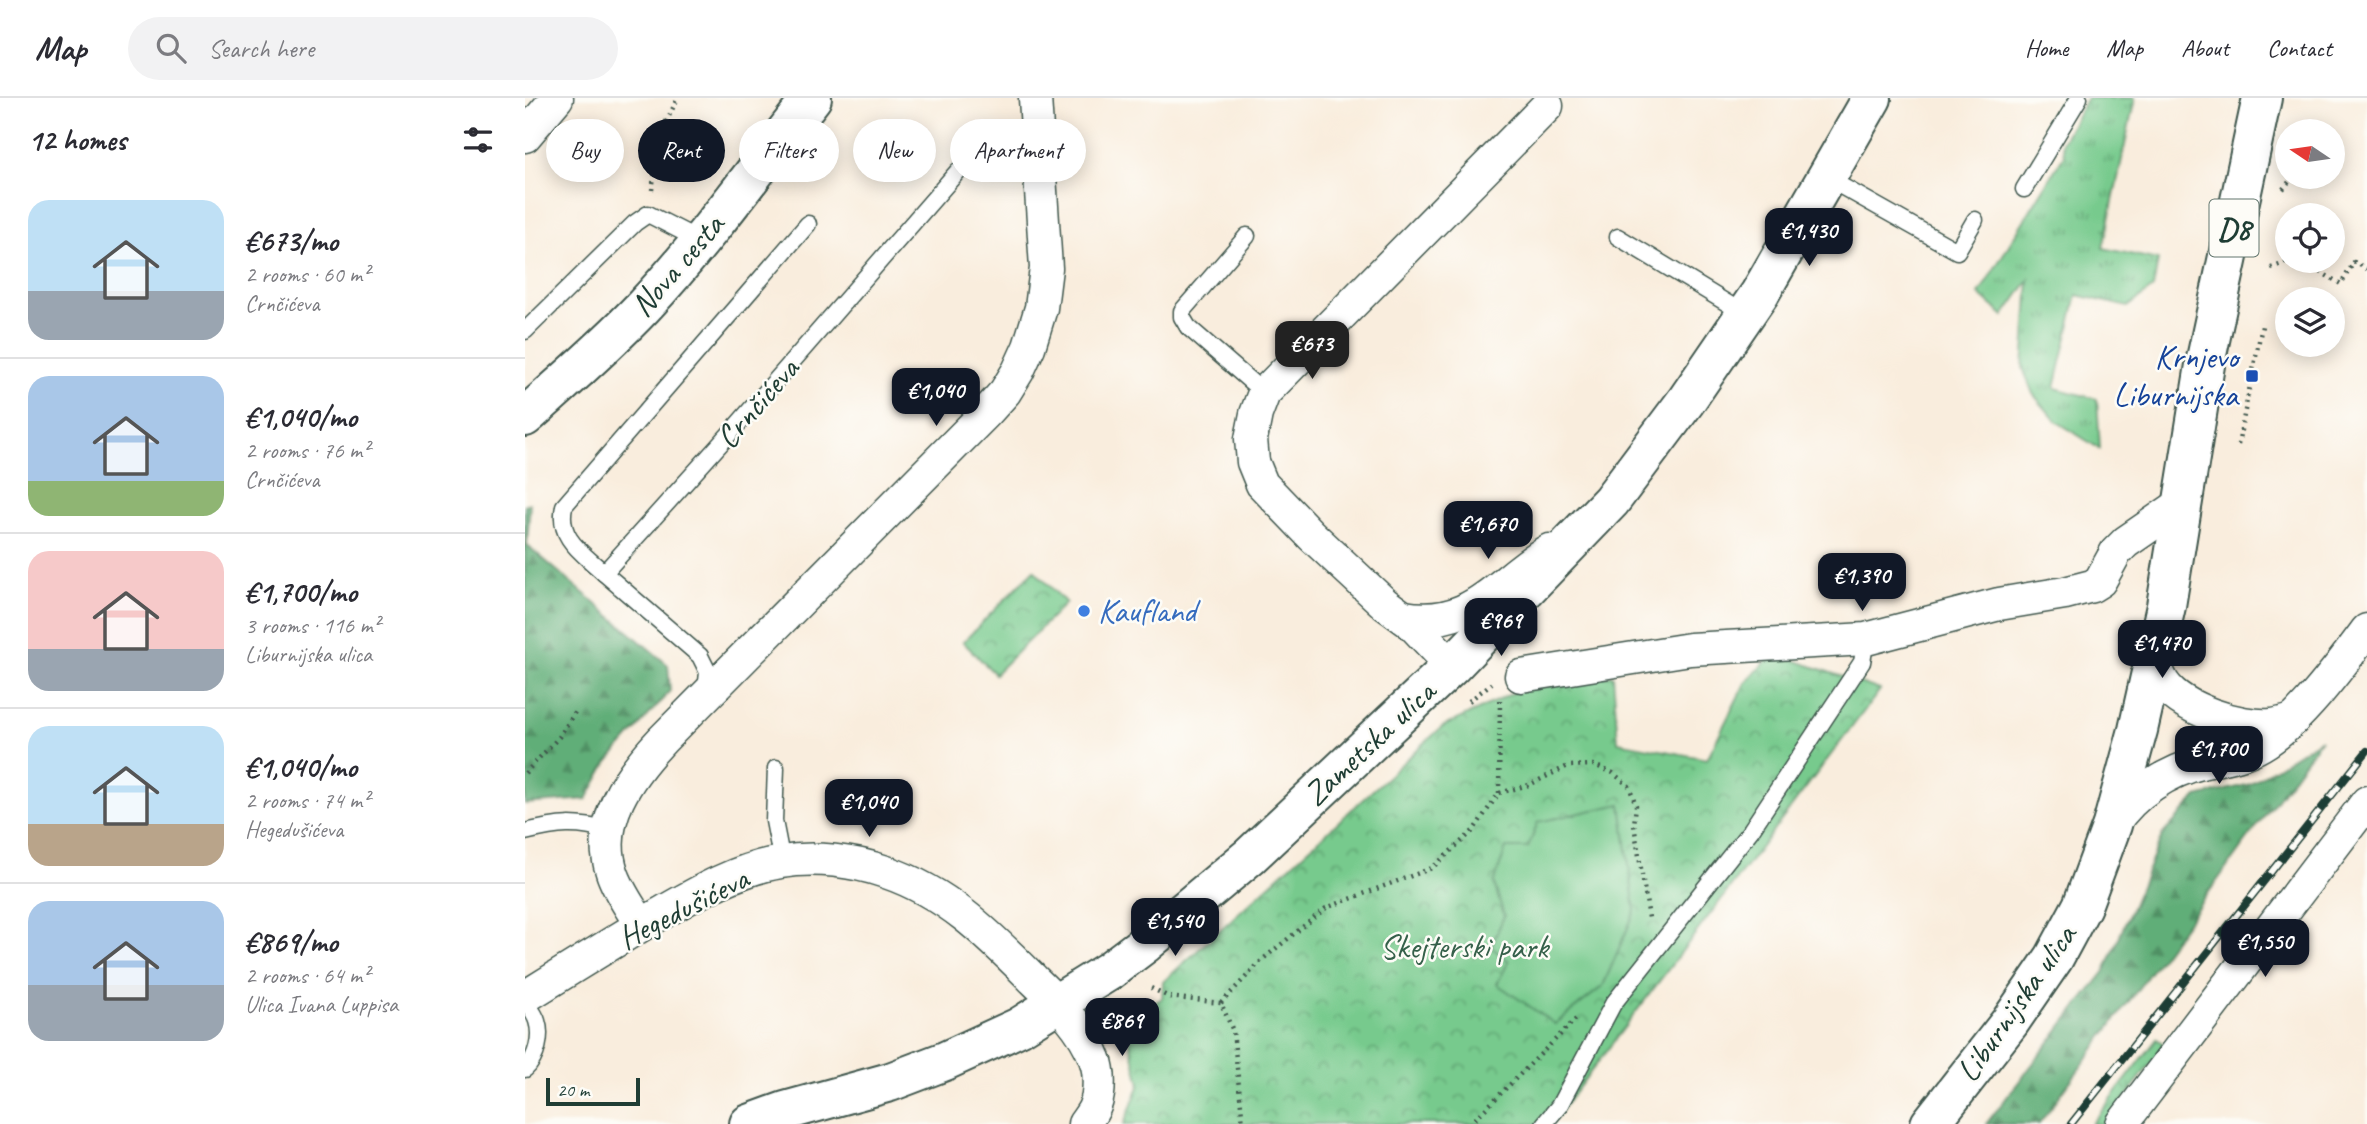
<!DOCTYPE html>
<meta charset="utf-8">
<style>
:root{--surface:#fff;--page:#f2f2f3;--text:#2b2b33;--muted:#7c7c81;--line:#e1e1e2;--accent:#111827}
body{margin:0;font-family:Caveat,sans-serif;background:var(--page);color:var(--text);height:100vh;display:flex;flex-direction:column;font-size:26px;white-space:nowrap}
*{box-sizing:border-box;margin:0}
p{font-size:23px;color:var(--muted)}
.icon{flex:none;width:38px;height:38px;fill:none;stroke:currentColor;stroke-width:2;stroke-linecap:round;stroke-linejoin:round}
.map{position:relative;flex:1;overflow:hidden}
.side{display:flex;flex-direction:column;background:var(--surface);width:525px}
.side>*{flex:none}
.top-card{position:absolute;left:21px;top:21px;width:665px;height:63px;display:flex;gap:14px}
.needle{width:46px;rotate:283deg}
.tools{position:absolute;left:1750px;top:21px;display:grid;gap:14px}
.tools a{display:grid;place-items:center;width:70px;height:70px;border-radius:50%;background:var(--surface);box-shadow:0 4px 18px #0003;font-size:35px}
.scale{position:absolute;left:21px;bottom:18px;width:94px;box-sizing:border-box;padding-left:7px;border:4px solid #1f3d34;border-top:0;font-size:19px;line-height:24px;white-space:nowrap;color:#1f3d34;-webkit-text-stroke:5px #fdfcf7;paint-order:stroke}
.price{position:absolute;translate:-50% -60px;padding:0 16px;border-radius:14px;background:var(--accent);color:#fff;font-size:23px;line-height:46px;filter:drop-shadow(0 2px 4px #0008)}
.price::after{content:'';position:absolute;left:50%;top:42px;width:21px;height:16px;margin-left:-10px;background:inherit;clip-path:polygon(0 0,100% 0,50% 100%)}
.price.on{background:#222;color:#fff}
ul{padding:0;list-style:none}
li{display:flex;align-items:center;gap:21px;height:175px;padding:0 28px}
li+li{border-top:2px solid var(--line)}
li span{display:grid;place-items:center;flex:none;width:196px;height:140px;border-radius:21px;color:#555}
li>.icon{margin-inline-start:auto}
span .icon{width:84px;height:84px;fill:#fffc;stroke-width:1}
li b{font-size:30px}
h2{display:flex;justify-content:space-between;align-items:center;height:84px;padding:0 28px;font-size:30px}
.tag{padding:0 24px;border-radius:32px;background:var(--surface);box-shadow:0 4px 18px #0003;font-size:24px;line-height:63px}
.tag.on{background:var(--accent);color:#fff}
header{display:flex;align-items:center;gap:42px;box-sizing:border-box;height:98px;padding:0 35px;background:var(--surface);border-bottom:2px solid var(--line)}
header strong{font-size:33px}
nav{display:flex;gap:38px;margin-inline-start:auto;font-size:24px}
.search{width:490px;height:63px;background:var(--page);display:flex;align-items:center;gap:18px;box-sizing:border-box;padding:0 24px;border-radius:38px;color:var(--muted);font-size:26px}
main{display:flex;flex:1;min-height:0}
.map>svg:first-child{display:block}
</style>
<header>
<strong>Map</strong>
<div class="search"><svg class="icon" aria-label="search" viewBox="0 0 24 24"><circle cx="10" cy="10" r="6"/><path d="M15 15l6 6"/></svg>Search here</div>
<nav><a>Home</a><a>Map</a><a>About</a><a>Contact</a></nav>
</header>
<main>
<section class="side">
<h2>12 homes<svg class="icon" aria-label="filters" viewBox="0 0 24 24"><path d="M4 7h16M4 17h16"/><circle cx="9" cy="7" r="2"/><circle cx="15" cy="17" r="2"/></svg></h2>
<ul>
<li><span style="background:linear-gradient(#bfe0f5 65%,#9aa5b1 0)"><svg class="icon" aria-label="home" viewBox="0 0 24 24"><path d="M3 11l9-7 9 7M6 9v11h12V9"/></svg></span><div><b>€673/mo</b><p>2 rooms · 60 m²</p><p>Crnčićeva</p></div></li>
<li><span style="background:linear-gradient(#a9c7e8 75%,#8fb573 0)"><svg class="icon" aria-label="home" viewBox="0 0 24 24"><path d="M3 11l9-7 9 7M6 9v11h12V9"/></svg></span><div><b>€1,040/mo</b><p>2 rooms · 76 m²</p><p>Crnčićeva</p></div></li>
<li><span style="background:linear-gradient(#f6c9c9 70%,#9aa5b1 0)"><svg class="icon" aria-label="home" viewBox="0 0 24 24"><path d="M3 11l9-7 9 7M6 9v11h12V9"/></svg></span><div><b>€1,700/mo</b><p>3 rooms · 116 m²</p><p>Liburnijska ulica</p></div></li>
<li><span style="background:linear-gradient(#bfe0f5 70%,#b9a48a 0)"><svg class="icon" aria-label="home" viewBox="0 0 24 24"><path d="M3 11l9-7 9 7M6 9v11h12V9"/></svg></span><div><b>€1,040/mo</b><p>2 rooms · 74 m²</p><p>Hegedušićeva</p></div></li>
<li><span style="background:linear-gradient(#a9c7e8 60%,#9aa5b1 0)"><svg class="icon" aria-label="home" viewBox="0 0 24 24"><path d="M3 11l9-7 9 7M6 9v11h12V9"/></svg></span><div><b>€869/mo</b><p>2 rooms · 64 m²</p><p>Ulica Ivana Luppisa</p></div></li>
</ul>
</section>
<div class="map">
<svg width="1842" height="1026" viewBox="0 0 1842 1026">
<defs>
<pattern id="grass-tufts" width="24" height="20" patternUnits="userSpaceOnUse" patternTransform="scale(1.75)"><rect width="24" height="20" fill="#77ca8d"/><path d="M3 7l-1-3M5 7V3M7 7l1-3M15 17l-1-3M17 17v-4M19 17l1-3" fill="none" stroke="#61a574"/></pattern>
<pattern id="forest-firs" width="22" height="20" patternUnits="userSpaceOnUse" patternTransform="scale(1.75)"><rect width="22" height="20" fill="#61ae78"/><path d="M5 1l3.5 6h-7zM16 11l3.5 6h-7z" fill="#4f8f63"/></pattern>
<pattern id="park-crowns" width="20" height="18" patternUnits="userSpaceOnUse" patternTransform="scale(1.75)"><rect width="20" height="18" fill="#77ca8d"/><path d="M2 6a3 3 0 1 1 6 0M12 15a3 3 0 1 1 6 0" fill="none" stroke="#61a574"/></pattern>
</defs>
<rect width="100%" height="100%" fill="#fdfcf7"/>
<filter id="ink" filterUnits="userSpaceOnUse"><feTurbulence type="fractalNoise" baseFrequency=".0143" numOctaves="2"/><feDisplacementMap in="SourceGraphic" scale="14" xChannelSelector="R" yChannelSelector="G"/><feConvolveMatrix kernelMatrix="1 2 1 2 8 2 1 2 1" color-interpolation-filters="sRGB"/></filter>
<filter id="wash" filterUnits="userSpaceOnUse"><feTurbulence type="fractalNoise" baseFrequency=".00686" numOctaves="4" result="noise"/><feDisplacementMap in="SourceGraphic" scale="28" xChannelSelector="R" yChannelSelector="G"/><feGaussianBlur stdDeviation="1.57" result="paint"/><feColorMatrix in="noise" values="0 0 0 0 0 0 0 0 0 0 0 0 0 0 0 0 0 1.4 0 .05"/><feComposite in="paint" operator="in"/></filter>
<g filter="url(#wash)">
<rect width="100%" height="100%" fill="#f9eddd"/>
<g fill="url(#grass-tufts)" stroke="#4b8460" stroke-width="2">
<polygon points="1562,0 1610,0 1578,150 1633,162 1628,190 1603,209 1552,197 1530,290 1572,301 1575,351 1531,323 1508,296 1498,270 1504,182 1479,218 1454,196 1539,57 1537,44"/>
<polygon points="1632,941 1640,947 1580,1026 1567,1026"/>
</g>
<g fill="url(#forest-firs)" stroke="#407656" stroke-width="2">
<polygon points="5,405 2,447 143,567 145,593 82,665 62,701 0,706 0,407"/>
<polygon points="1796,641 1514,1026 1461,1026 1580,873 1638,736 1672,699 1725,686"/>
</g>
<g fill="url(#park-crowns)" stroke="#4b8460" stroke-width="2">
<polygon points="509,472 541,505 470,576 438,544"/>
<polygon points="1249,555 1355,592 1026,1026 599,1026 615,986 600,925 637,900 638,884 917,629 992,593 1088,577 1093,644 1182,661 1220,585"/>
</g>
<polygon fill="#77ca8d" stroke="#4b8460" stroke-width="2" points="1096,706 1110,813 1078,888 1030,926 972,886 984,863 966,849 979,818 969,785 981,750 1003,750 1013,724"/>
</g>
<g filter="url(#ink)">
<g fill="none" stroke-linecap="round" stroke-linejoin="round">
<g stroke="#40574d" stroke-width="19">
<g id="lane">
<polyline points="1302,80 1432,153 1450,122"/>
<polyline points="1499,91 1554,0"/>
<polyline points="722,138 657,213 657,219 663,229 739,295"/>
<polyline points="1093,139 1220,216"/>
<polyline points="0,233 110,125 123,116 176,143"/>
<path d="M 79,475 C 58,455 32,441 39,408 L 283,126"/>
<path d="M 181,594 L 183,574 L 175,558 L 79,475 L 206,334 L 433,73 C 461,52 487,41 513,70"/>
<polyline points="251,670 249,723 257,764"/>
<path d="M 0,734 C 34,726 50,724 84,733"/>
<path d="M 0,903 C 4,909 10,916 12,923 C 17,938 12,960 0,971"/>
<polyline points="1019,1026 1034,1008 1088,906 1226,732 1337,564 1341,541"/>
</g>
</g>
<g stroke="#40574d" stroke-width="35">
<g id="street">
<polyline points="0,38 32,0"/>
<path d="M 879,519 C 948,531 971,483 1024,452"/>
<path d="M 1629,559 C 1631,568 1633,576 1638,584 C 1655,611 1716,630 1747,627 C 1754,626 1761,624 1768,622"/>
<polyline points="927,568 886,525 860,506 786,437 737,386 728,364 726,341 731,316 739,295 746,288 1022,8"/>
<polyline points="996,578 1165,551 1341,541 1474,506 1540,495 1567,488 1575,483 1591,454 1601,444 1659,404"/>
<path d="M 1588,726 C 1609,695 1642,673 1680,664 C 1699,660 1719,657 1736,647 C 1773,626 1816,567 1842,532"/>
<path d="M 116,827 C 106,810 93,793 87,774 C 70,723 104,677 137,642 L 461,315 L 480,294 L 493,273 L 504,249 L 516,210 L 521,170 L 510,0"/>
<path d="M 0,899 C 45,871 90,843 135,816 C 173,794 213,771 256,764 C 290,758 329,763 361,774 C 423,795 464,837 509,882 C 532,904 559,930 570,961 C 575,973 575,995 570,1008 C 568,1014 563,1020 559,1026"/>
<polyline points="1597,1026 1842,704"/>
</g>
</g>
<g stroke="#40574d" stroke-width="42">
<g id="secondary">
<path d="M 0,319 C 40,283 81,248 118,209 C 179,144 232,70 287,0"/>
<polyline points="224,1026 260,1013 365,984 420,963 494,929 584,873 621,845 725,758 927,568 1086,403 1161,303 1235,195 1347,0"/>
</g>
</g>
<g stroke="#40574d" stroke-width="42">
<polyline id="primary" points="1405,1026 1485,924 1529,860 1557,808 1587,727 1613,632 1641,508 1681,261 1737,0"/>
</g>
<g stroke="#40574d" stroke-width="4.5" stroke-dasharray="2 5" stroke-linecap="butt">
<polyline points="1758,91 1768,79"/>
<polyline points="127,92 136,34 153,0"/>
<polyline points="1797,163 1792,172 1816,186 1829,164 1842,171"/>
<polyline points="1746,170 1766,163"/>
<polyline points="1713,347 1737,228"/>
<polyline points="944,603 967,585"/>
<polyline points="0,675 34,639 52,611"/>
<polyline points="974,695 975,600"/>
<polyline points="626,890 644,899 696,905 708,933 718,1026"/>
<polyline points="696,905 738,861 801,810 907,770 948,733 974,695 1004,687 1043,668 1069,667 1088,675 1104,688 1111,707 1109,727 1124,820"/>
<polyline points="945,1026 1051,921"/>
</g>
<use href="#lane" stroke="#fff" stroke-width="16"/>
<use href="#street" stroke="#fff" stroke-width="32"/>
<use href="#secondary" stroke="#fff" stroke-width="38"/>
<use href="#primary" stroke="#fff" stroke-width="38"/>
<g stroke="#1f3d34" stroke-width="8">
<polyline id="rail" points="1546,1026 1842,653"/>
</g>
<use href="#rail" stroke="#fdfcf7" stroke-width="5" stroke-dasharray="16" stroke-linecap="butt"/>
</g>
</g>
<rect fill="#1a4fb4" stroke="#fdfcf7" stroke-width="2.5" x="1720" y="271" width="14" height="14" rx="3.5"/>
<circle fill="#3f7fe0" stroke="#fdfcf7" stroke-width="2.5" cx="559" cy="513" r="7"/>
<g text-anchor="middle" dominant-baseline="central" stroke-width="5" stroke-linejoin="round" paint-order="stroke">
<rect fill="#fdfcf7" stroke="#62766e" stroke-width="2" x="1684.5" y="101.5" width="49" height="57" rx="5"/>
<g font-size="32" font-weight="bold" fill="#1f3d34">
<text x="1709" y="130">D8</text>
</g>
<g font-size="33" fill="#1f3d34" stroke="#fdfcf7">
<text transform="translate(152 167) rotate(-49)">Nova cesta</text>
<text transform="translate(232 305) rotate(-49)">Crnčićeva</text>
<text transform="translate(844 645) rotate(-43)">Zametska ulica</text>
<text transform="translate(158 810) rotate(-27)">Hegedušićeva</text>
<text transform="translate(1491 905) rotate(-55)">Liburnijska ulica</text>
</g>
<g font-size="33" fill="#164399" stroke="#fdfcf7" text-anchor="end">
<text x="1713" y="259">Krnjevo<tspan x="1713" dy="38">Liburnijska</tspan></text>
</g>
<g font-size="33" fill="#366cbe" stroke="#fdfcf7" text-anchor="start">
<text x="573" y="513">Kaufland</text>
</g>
<g font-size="33" fill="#35604a" stroke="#fdfcf7">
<text x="939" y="849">Skejterski park</text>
</g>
</g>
</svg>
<div class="tools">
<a><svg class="needle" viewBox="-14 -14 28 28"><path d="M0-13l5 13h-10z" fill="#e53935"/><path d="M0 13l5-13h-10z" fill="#7c7c81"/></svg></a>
<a><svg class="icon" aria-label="locate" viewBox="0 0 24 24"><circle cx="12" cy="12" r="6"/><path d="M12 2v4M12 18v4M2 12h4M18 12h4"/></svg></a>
<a><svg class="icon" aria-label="layers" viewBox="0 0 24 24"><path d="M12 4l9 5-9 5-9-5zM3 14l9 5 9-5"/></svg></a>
</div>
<div class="scale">20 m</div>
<b class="price" style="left:1284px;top:170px">€1,430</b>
<b class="price on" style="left:787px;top:283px">€673</b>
<b class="price" style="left:411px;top:330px">€1,040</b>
<b class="price" style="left:963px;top:463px">€1,670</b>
<b class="price" style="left:1337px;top:515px">€1,390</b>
<b class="price" style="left:976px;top:560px">€969</b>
<b class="price" style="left:1637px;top:582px">€1,470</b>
<b class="price" style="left:1694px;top:688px">€1,700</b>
<b class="price" style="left:344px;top:741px">€1,040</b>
<b class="price" style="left:650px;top:860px">€1,540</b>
<b class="price" style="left:1740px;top:881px">€1,550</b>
<b class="price" style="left:597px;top:960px">€869</b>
<div class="top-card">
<a class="tag">Buy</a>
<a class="tag on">Rent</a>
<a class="tag">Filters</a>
<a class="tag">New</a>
<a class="tag">Apartment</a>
</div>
</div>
</main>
